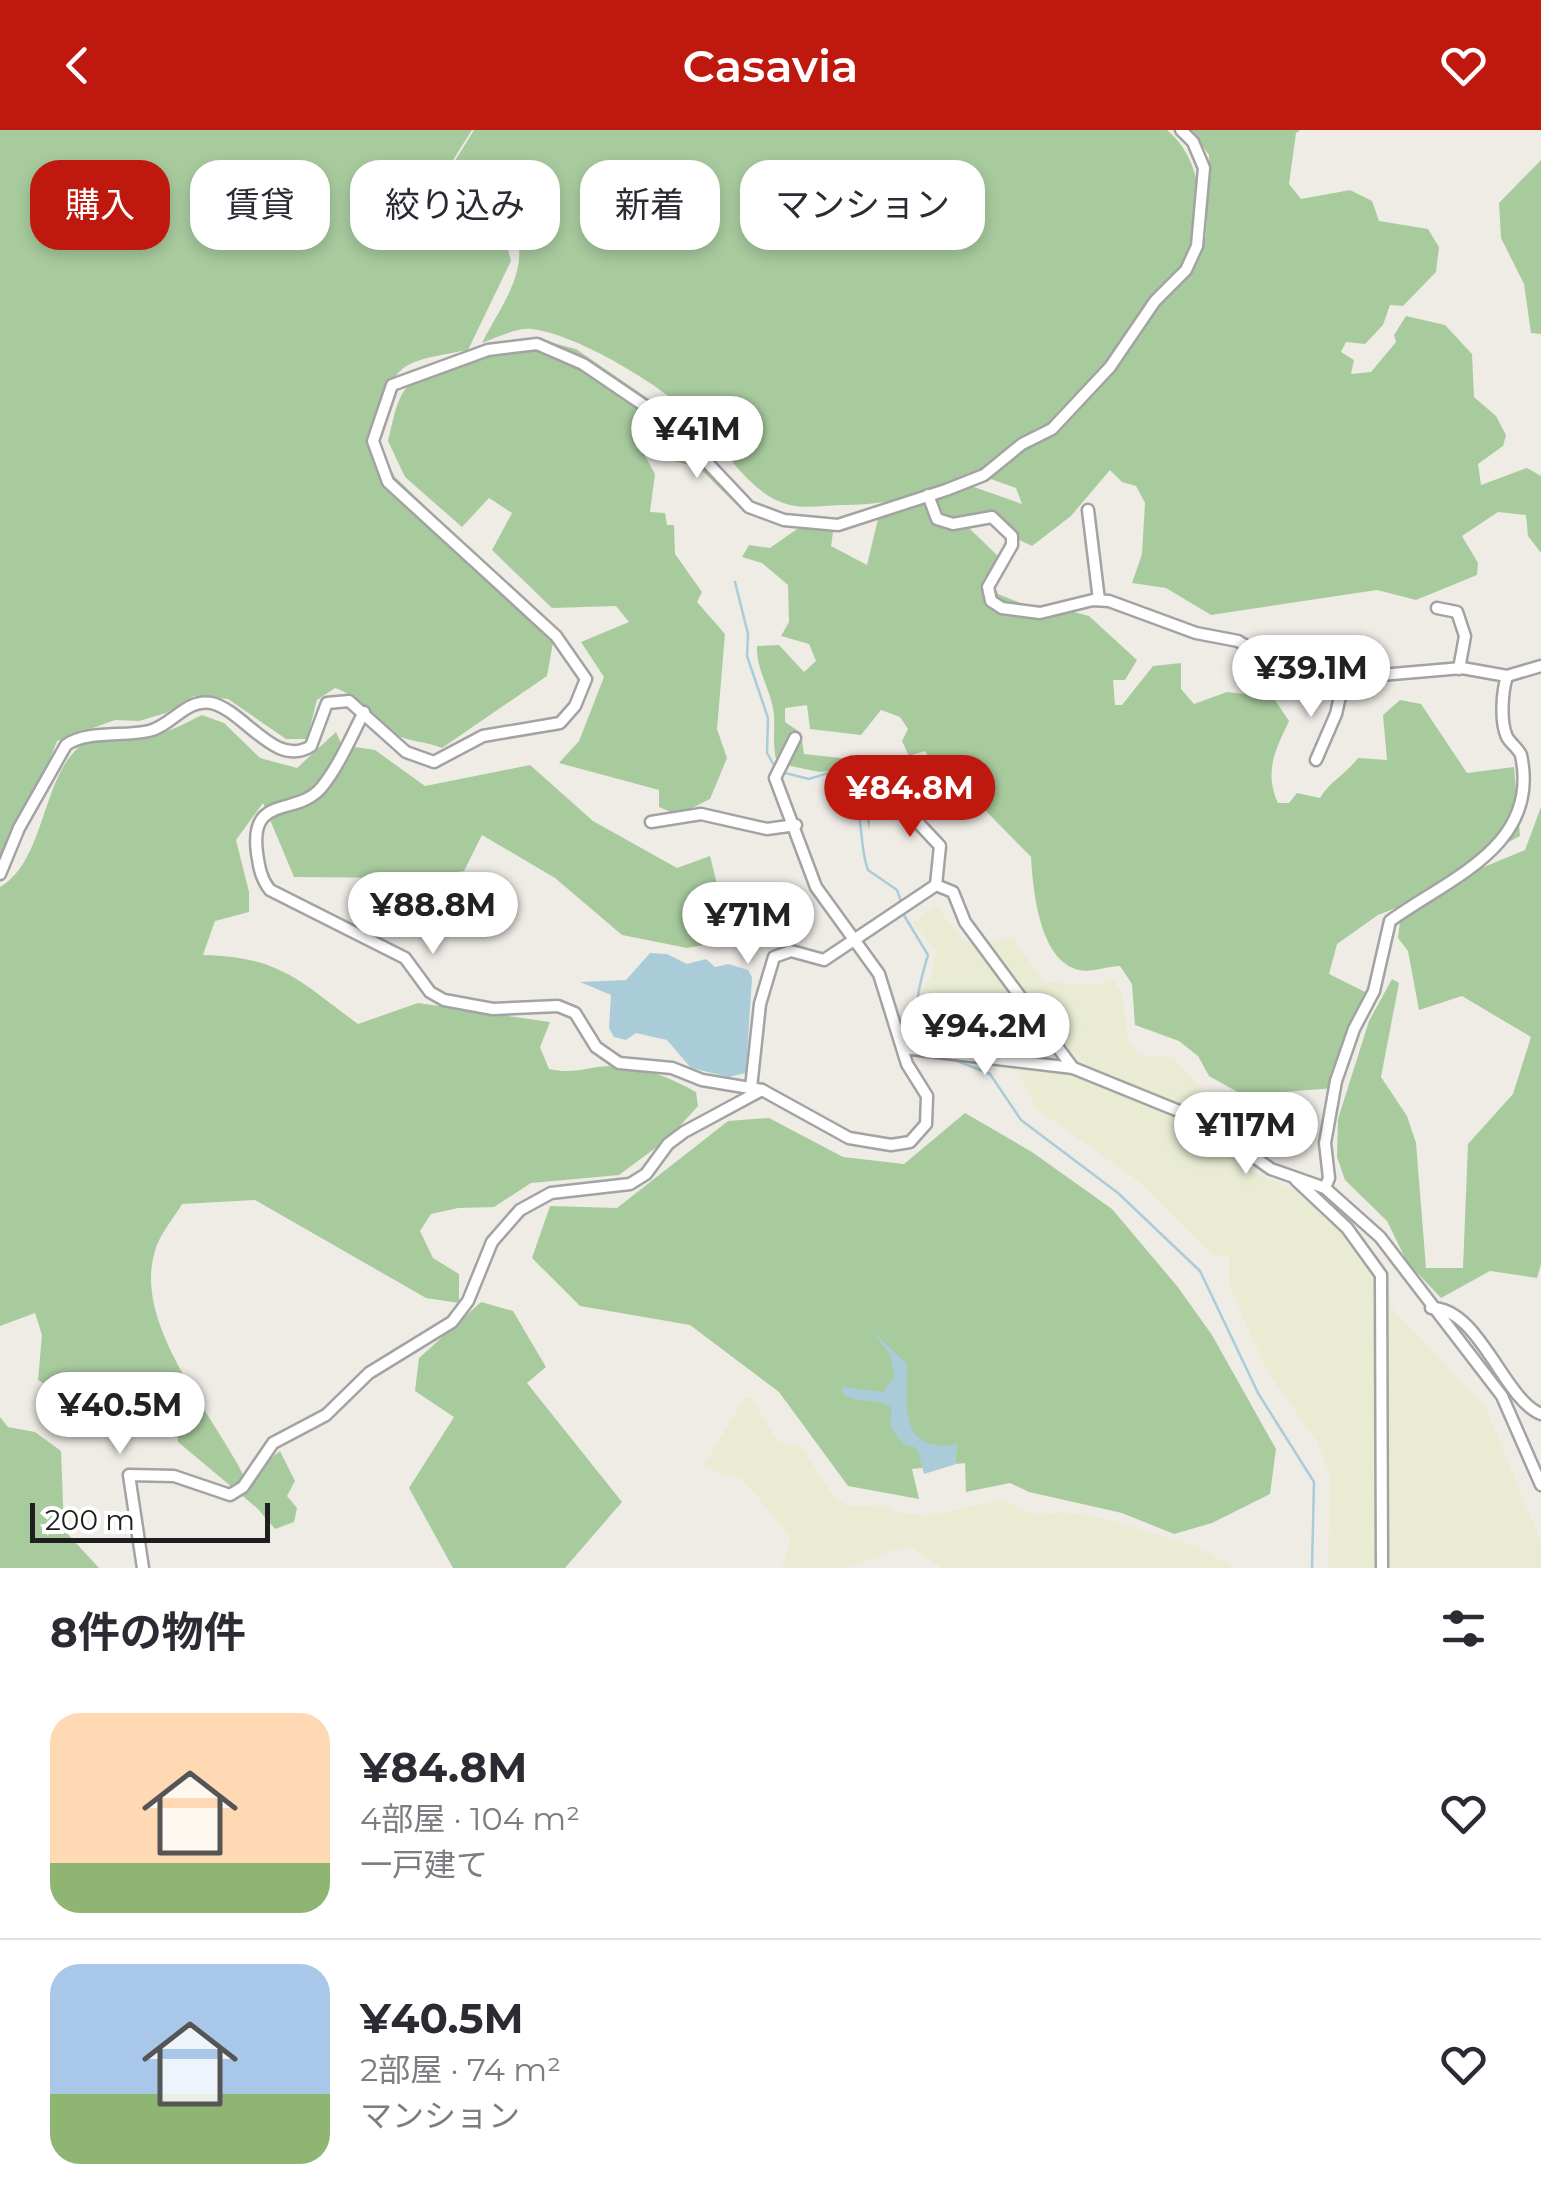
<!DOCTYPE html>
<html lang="ja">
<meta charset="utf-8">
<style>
:root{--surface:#fff;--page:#f2f2f3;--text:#2b2b33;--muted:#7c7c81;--line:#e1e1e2;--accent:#bf190f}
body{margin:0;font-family:Montserrat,"Noto Sans JP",sans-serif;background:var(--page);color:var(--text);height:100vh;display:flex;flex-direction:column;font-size:38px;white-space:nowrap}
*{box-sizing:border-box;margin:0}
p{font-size:32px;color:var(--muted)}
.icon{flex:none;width:55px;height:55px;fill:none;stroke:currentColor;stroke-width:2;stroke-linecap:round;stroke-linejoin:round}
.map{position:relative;height:1438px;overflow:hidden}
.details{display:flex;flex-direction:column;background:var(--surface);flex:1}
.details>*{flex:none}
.hud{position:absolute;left:30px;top:30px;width:1000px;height:90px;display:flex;gap:20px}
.scale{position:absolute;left:30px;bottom:25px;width:240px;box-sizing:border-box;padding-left:10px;border:5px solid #1f1f1f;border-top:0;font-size:28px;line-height:35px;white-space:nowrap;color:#1f1f1f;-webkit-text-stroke:8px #fff;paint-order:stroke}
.price{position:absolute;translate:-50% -85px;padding:0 22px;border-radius:35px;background:#fff;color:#222;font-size:32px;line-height:65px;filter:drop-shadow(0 2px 5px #0008)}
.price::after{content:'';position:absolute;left:50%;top:60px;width:30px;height:22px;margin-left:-15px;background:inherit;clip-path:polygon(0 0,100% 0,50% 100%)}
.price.current{background:var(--accent);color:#fff}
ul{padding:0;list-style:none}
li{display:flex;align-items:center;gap:30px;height:250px;padding:0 50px}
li+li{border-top:2px solid var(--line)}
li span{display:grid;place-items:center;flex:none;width:280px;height:200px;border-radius:30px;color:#555}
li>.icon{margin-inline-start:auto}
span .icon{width:120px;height:120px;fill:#fffc;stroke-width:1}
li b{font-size:42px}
h2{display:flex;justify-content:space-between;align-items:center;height:120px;padding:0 50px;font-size:42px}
.chip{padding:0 35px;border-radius:30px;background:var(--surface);box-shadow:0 5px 15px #0003;font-size:35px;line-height:90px}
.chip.current{background:var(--accent);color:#fff}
header{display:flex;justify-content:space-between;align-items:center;height:130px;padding:0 50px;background:var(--accent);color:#fff;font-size:45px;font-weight:600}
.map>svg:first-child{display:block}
</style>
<header><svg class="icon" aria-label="back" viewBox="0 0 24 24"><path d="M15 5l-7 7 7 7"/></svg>Casavia<svg class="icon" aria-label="heart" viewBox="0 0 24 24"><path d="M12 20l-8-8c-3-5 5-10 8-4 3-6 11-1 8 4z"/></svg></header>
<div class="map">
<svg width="1541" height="1438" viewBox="0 0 1541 1438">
<rect width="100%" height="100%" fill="#efece6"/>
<g fill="#e9ecd3">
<polygon points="935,775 966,813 1013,808 1044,852 1096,855 1112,848 1122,864 1129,913 1139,925 1173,927 1203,961 1234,975 1238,1026 1255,1043 1300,1062 1337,1094 1360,1120 1395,1182 1485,1276 1541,1412 1541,1438 1328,1438 1330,1346 1317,1312 1269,1244 1251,1206 1229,1155 1229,1126 1213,1125 1134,1048 1035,978 1012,928 939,916 914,874 932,845 936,820 912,793"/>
<polygon points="745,1267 752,1269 778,1312 802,1318 834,1367 849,1376 883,1375 896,1382 927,1386 1002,1370 1037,1386 1062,1382 1108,1389 1196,1417 1237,1438 941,1438 912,1417 892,1420 847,1438 782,1438 791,1407 743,1350 703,1337"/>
</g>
<g fill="#a8cb9e">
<path d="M 0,0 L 472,0 L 436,57 L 396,72 L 402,100 L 428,106 L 487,94 L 503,101 L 511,131 L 468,220 C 389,234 396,234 373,309 L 395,347 L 555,501 L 547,546 L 442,618 C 428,612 406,611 394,604 C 371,591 362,567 335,558 L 317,570 L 307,609 L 286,609 L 228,569 L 194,566 L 166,583 L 139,591 L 115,590 L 57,611 L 28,686 L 0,732 Z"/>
<path d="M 474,0 L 1167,0 C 1205,31 1209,96 1182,137 C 1104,255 995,375 843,375 C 827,375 806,379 790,375 C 753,366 730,327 707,300 C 675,263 581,205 532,199 C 517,197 496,208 482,213 C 504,170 535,135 510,88 L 490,81 C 463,95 442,101 411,97 L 404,85 L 408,72 L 437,60 Z"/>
<polygon points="1191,0 1300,0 1296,3 1289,54 1301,69 1350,60 1372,71 1379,91 1428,99 1439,117 1436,142 1403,176 1390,175 1383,195 1365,214 1346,212 1341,222 1354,230 1351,244 1371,242 1396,212 1394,205 1406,186 1445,195 1472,224 1474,267 1496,286 1506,305 1503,316 1478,334 1481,355 1527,338 1541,346 1541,423 1528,406 1526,385 1498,382 1462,406 1478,433 1477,445 1416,470 1377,460 1211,485 1166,458 1132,453 1142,424 1145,373 1136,356 1122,352 1110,340 1071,386 1032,416 1017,409 1000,386 986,383 949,391 934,372 937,366 971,356 1022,374 1016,358 988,348 1020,321 1060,300 1119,232 1157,173 1199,128 1206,106 1209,25"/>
<polygon points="1541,30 1541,204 1531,203 1524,154 1501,108 1499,73"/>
<path d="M 545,211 L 576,219 L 675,287 L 749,371 L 737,375 L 698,337 L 644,324 L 655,344 L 650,382 L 665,383 L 667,395 L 674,395 L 675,424 L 702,462 L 697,472 L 725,504 L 717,599 L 727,628 L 710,669 L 678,685 L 659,677 L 659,660 L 559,633 L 579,611 L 604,547 L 581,512 L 629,492 L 616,476 L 552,478 L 492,420 L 512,383 L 489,368 L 462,397 L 405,347 L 388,311 C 393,293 396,265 411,253 C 435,234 515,213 545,211 Z"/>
<path d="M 925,371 C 932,395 944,397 968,397 L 1001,429 L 991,448 L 998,464 L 1050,485 L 1070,481 L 1089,486 L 1137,530 L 1125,550 L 1113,550 L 1115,575 L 1122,575 L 1153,536 L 1181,533 L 1181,559 L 1194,574 L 1227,562 L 1273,567 L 1289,591 C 1275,621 1264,641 1278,673 L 1289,673 L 1297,663 L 1320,668 C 1330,651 1346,644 1358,628 L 1387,630 L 1383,585 L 1400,570 L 1421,574 L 1467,643 L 1514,637 L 1520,706 L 1465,735 L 1424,767 L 1378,785 L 1337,814 L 1329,844 L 1371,865 L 1336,958 L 1243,965 L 1209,946 L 1198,926 L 1179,911 L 1135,895 L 1132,854 L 1120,836 C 1109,836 1090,843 1079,840 C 1039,831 1033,759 1031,727 L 982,677 L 953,662 L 925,621 L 909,626 L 902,611 L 908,599 L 900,587 L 881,580 L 861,605 L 810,599 L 807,575 L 785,578 L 785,592 L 801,603 L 804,624 L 859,630 L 875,646 L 869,699 L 860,657 L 842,640 L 819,642 L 777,633 C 772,615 775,602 774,585 C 772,561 756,541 757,516 L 779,515 L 804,542 L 816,531 L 809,514 L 781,506 L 789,492 L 788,455 L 762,433 L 742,427 L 749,415 L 770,418 L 797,399 L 834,396 L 831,416 L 867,435 L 879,385 Z"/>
<path d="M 202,585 L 224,593 L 260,628 L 297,638 L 336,602 L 342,615 L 375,620 L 425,656 L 530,635 L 593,691 L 677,738 L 710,726 L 731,810 L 687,818 L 622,805 L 555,748 L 482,705 L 464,741 L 409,748 L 294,747 L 263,673 L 236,710 L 249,762 L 249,782 L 215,791 L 203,825 C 281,827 298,850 358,894 L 418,873 L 550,892 L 540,917 L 549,939 C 577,945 587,936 612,936 C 642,936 671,948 696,962 L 698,976 L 669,1008 L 619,1045 L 531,1053 L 494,1077 L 458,1078 L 431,1084 L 420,1101 L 433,1128 L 459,1144 L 459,1173 L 426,1168 L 255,1070 L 182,1074 C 174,1088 159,1105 155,1121 C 132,1194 214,1285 245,1348 L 280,1321 L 295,1351 L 287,1366 L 297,1378 L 294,1392 L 275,1399 L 257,1378 L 178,1312 L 174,1282 L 156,1264 L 131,1263 C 99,1291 69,1267 38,1250 L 42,1205 L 35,1183 L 0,1196 L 0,757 C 44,732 42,650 78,618 C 98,599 135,609 160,603 C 174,600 189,591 202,585 Z"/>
<polygon points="1541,677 1541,1134 1537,1148 1490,1141 1441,1168 1407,1132 1387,1091 1345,1050 1337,1027 1338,989 1369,891 1392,849 1399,853 1381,947 1407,986 1416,1013 1426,1138 1463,1138 1468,1014 1513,964 1531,907 1462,866 1419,880 1408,821 1398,808 1400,792 1467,744 1525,720"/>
<polygon points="965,983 1032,1022 1112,1079 1177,1156 1212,1205 1276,1319 1270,1364 1212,1393 1174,1404 1122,1383 1029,1362 1010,1353 966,1362 965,1333 912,1339 919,1369 848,1356 779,1262 690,1195 580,1176 532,1128 550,1076 617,1078 728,991 769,988 843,1027 904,1034"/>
<polygon points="481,1172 513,1181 546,1237 527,1253 622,1372 565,1438 453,1438 409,1358 454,1287 415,1261 419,1228"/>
<polygon points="0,1287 8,1297 35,1302 61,1321 64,1400 99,1438 0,1438"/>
</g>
<g fill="#aaccd9">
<polygon points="650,823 667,824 687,834 706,829 715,837 728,834 748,840 752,847 746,943 729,947 691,938 667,910 636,903 626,910 614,907 609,898 611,865 580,852 626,850"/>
<path d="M 872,1201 L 907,1234 C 907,1269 897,1326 957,1314 L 956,1334 L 924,1344 L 917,1318 L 903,1314 L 890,1296 L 892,1278 C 876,1267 856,1274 843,1264 L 842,1257 L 883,1262 L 895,1246 L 890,1224 Z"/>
</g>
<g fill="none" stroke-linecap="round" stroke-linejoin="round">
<g stroke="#aaccd9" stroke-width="2.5">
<polyline points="735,452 748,504 747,526 768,588 767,623 775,637"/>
<path d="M 781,642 L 809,649 L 828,643 C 871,661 855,707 868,740 L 897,760 L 902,774"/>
<path d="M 902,782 L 928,825 C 918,859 909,885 931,915"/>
<polyline points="950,928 990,944 1021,990 1118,1063 1200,1141 1258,1263 1314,1352 1312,1438"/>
</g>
<g stroke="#a3a3a3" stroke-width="15">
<g id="minor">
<polyline points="928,365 937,389 953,394 992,387 1012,406 1012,415 988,457 991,471 1002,478 1040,483 1093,470 1109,471 1196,503 1238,511 1284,539 1323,550 1462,538 1507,546 1541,536"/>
<polyline points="1088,380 1099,470"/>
<polyline points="1437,478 1457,482 1465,506 1459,539"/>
<path d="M 364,582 C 351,607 339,636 321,658 C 296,687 249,663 257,723 C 259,737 261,749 270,760 L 405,828 L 430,862 L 444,870 L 493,879 L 558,876 L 575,883 L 596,917 L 619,933 L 672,938 L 702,950 L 762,960 L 849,1008 L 891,1015 L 910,1012 L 926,994 L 927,966 L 907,934 L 879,844 L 816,757 L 775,648 L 795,608"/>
<polyline points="1316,630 1336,584 1344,549"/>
<polyline points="905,670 907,681 940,716 936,755"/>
<polyline points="651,692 701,684 767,699 796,695"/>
<path d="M 0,744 L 19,698 L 66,615 C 87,600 124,607 149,601 C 171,596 187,568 211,573 C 244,580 275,639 311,616 L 327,573 L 349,571 L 406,622 L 434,632 L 483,606 L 560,593 L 575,576 L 586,549 L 556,506 L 388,352 L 373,311 L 392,255 L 488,220 L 537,214 L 583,234 L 670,293 L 749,377 L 784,390 L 838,395 L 946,360 L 984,345 L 1022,314 L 1052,299 L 1110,237 L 1155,171 L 1186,140 L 1197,116 L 1204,38 L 1193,12 L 1181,0"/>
<polyline points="903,918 1073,938 1201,990 1271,1039 1325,1058 1380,1107 1502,1266 1541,1355"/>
<polyline points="751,958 760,874 774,827 791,821 824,830 936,755 953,762 965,792 1073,938"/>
<polyline points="1296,1050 1347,1098 1381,1145 1382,1438"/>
<path d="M 1325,1058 L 1329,1048 L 1325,1013 L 1336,951 L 1354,899 L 1374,861 L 1390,791 C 1447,749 1541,717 1521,625 C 1518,618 1511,614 1507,607 C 1500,592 1502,562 1507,546"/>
<path d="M 1431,1178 C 1479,1177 1504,1270 1541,1284"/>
<polyline points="143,1438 129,1345 174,1346 230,1365 243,1357 273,1313 326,1285 369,1243 452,1192 468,1171 492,1112 520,1080 551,1063 630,1054 646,1044 668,1014 684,1002 762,960"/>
</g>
</g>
<use href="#minor" stroke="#fff" stroke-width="10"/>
</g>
</svg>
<div class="scale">200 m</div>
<b class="price" style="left:697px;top:351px">¥41M</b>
<b class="price" style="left:1311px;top:590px">¥39.1M</b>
<b class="price current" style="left:910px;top:710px">¥84.8M</b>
<b class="price" style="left:433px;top:827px">¥88.8M</b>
<b class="price" style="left:748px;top:837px">¥71M</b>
<b class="price" style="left:985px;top:948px">¥94.2M</b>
<b class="price" style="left:1246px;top:1047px">¥117M</b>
<b class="price" style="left:120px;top:1327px">¥40.5M</b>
<div class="hud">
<a class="chip current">購入</a>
<a class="chip">賃貸</a>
<a class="chip">絞り込み</a>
<a class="chip">新着</a>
<a class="chip">マンション</a>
</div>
</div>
<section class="details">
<h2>8件の物件<svg class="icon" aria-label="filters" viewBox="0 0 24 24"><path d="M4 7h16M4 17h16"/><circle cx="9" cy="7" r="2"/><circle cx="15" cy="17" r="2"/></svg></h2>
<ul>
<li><span style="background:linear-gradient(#ffd9b3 75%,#8fb573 0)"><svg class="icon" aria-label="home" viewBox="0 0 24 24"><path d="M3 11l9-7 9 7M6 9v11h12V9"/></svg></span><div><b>¥84.8M</b><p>4部屋 · 104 m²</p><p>一戸建て</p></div><svg class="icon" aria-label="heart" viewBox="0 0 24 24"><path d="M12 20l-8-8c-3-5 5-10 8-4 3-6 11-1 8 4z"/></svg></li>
<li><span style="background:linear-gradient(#a9c7e8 65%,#8fb573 0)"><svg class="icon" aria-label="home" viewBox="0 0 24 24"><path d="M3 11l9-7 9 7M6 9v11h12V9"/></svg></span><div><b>¥40.5M</b><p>2部屋 · 74 m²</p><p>マンション</p></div><svg class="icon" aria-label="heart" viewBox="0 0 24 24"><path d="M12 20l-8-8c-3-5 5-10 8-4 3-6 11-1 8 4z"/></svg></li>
</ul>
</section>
